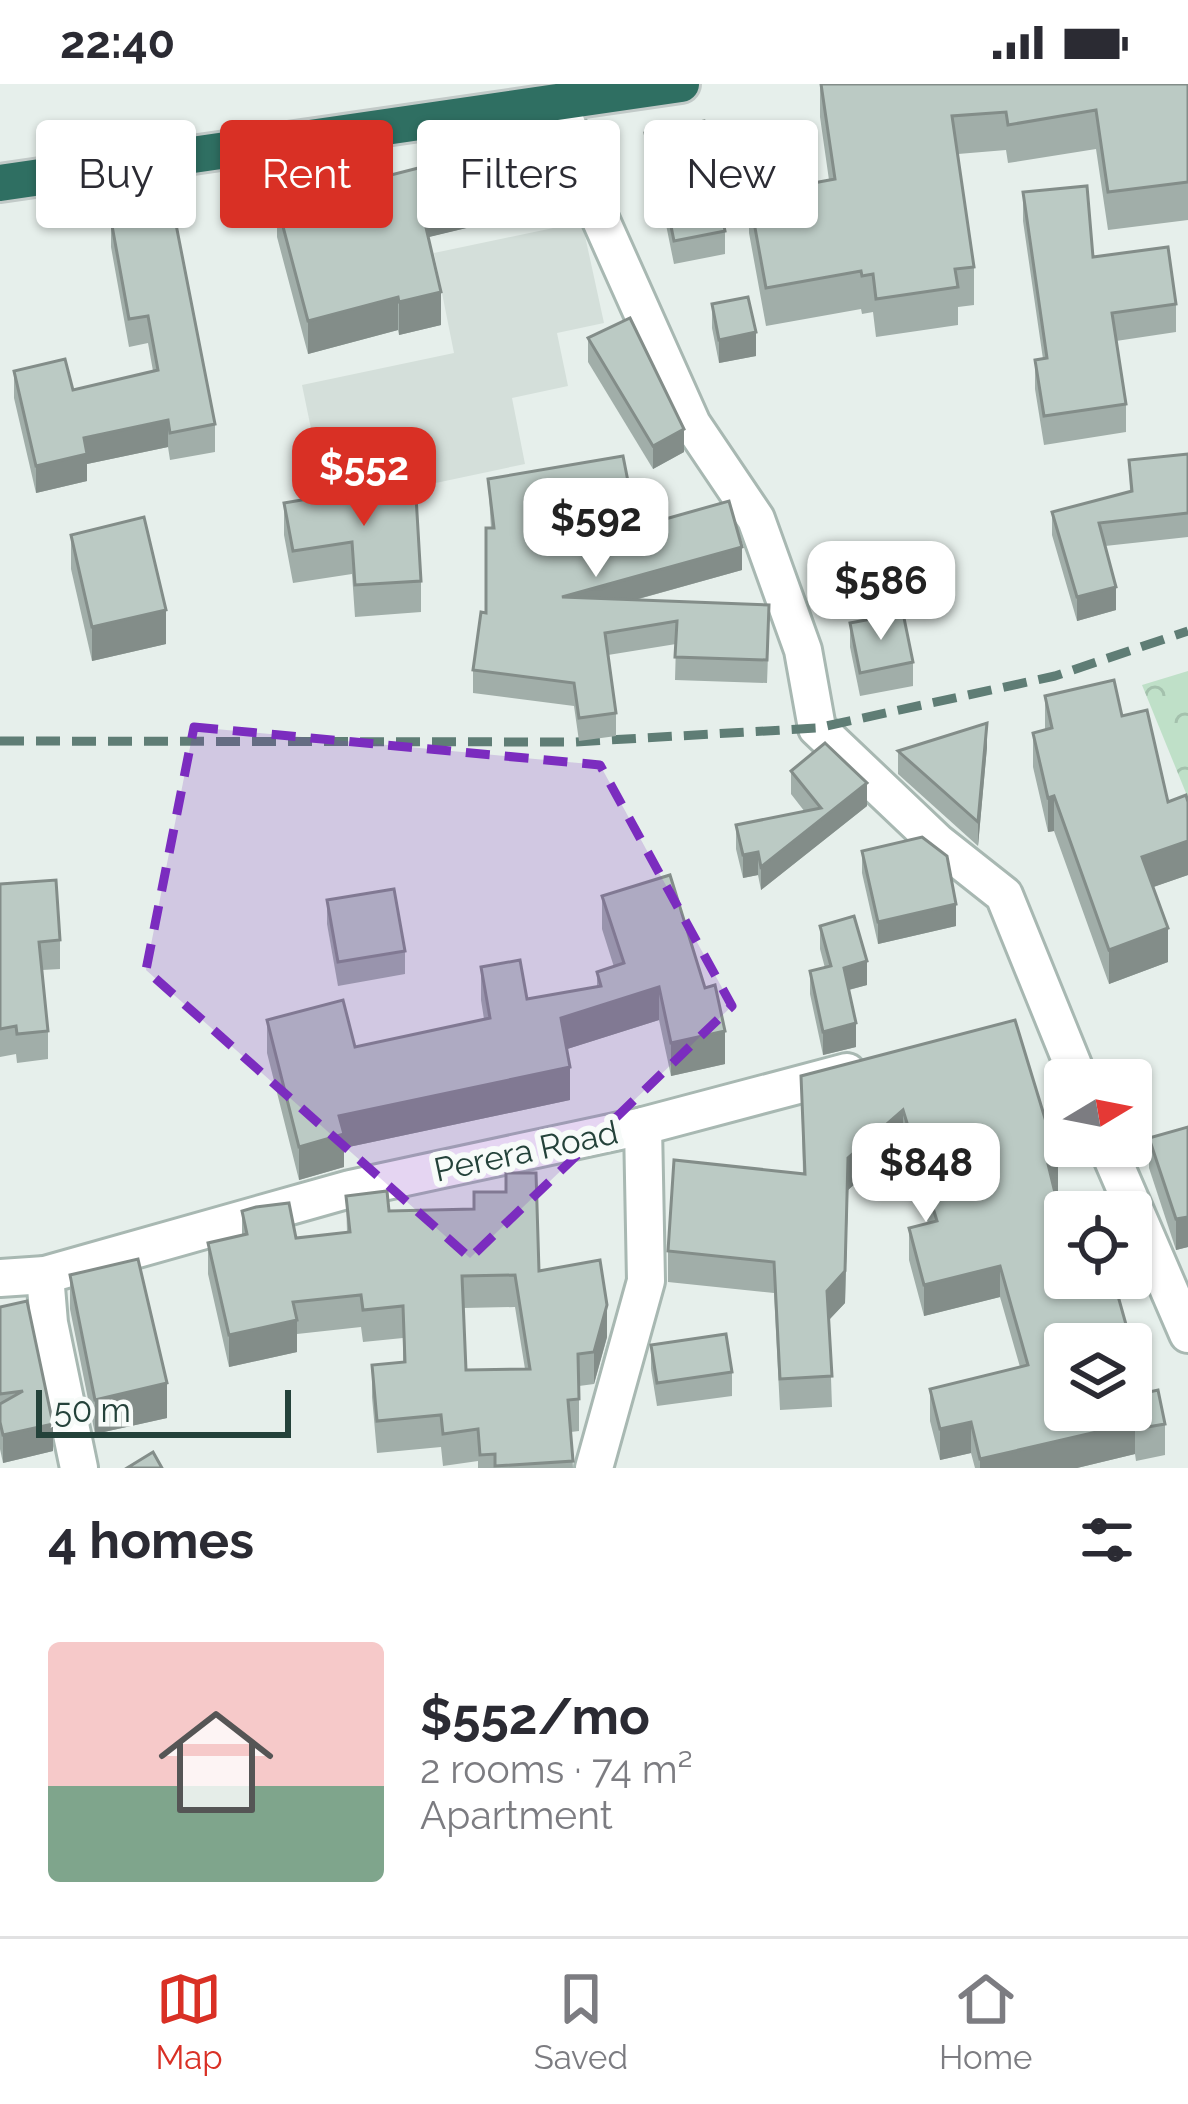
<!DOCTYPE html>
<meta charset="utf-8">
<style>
:root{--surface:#fff;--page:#f7f7f7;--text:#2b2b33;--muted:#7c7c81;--line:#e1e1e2;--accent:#d93025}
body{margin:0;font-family:Raleway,sans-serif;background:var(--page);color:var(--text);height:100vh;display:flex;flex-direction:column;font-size:45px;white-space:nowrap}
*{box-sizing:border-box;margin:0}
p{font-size:39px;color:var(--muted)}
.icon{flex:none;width:66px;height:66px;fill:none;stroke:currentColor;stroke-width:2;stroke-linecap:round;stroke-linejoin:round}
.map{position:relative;height:1384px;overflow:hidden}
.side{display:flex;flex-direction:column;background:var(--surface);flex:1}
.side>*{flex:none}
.hud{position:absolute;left:36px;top:36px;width:1116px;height:108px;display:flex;gap:24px}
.needle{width:78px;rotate:80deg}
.controls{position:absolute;left:1044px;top:975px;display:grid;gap:24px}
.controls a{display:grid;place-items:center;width:108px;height:108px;border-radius:12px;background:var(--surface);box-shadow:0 3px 9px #0004;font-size:60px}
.scale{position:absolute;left:36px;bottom:30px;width:255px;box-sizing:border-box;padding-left:12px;border:6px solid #24423a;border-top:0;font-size:33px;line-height:42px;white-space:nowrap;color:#24423a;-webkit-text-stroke:9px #f7fbf9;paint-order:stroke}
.price{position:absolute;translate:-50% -102px;padding:0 27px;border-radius:24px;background:#fff;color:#222;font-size:39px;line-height:78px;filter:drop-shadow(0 3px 6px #0008)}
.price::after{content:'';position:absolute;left:50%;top:72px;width:36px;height:27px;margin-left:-18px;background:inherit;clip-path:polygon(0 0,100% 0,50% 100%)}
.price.current{background:var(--accent);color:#fff}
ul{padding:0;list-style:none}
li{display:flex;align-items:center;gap:36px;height:300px;padding:0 48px}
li+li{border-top:3px solid var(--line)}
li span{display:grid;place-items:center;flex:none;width:336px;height:240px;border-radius:12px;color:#555}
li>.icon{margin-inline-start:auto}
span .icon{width:144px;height:144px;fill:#fffc;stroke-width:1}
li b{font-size:51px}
h2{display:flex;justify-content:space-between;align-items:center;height:144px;padding:0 48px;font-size:51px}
.pill{padding:0 42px;border-radius:12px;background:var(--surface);box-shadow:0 3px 9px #0004;font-size:42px;line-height:108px}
.pill.current{background:var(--accent);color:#fff}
.status{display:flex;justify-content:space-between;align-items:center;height:84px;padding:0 60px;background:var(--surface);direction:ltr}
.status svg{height:33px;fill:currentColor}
.menu{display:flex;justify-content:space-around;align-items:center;height:168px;border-top:3px solid var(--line);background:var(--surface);font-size:33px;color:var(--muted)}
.menu a{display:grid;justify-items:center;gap:6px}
.menu .current{color:var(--accent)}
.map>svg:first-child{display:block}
</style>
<div class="status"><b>22:40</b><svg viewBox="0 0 49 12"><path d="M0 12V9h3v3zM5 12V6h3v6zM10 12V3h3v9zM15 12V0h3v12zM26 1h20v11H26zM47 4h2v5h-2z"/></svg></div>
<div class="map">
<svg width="1188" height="1384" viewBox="0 0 1188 1384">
<defs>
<pattern id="forest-crowns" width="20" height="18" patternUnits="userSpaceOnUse" patternTransform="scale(3)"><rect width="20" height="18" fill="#bfe0c8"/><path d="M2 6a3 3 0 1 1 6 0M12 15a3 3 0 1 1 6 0" fill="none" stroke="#a4c1ad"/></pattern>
</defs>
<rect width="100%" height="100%" fill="#e6efeb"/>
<polygon fill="#d4dfda" points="582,138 604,239 557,249 568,302 512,314 525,380 327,422 302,301 454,269 434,169"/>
<polygon fill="url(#forest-crowns)" points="1188,587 1188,714 1142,601"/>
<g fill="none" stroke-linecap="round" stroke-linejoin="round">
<g stroke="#a8b8b2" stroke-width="42">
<g id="minor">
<polyline points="559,18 599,132 692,340 756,435 803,566 817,644 937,758 1004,811 1079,996"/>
<polyline points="1107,1062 1188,1250"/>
<polyline points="45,1191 49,1239 79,1384"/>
<polyline points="0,1194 45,1191 350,1105 643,1042 847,988"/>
<polyline points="594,1384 646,1197 643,1042"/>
</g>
</g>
<g stroke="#c2cac8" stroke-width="42">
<polyline id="highway" points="0,99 681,0"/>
</g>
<use href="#minor" stroke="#fff" stroke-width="36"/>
<use href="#highway" stroke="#2f6f62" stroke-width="36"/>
<polyline stroke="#5f7d75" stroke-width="9" stroke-dasharray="24 12" stroke-linecap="butt" points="0,657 574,658 817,644 1055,592 1188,547"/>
</g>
<g fill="#a1aea9" fill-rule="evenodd">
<polygon points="820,0 1188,0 1188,136 1108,146 1096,65 1008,79 1006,66 958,70 974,183 974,221 958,223 958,241 876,253 873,228 862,230 861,225 766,242 749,149 749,111 829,96 820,33"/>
<polygon points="645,49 725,147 725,170 674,180 663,126 656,128 645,72"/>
<polygon points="1023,108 1093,173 1176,220 1176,248 1116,257 1126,320 1126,348 1044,361 1035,305 1035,276 1043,275 1023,137"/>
<polygon points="277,120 541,126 428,153 441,241 399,251 398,246 308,270 277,153"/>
<polygon points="111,136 215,340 215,368 170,376 168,363 87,380 87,397 36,409 14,314 14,287 73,306 153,287 148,259 129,263 111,163"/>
<polygon points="712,220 756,272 719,279 712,244"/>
<polygon points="588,254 684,368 653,385 588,278"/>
<polygon points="1188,370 1188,453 1105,462 1116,526 1077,537 1052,451 1052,428 1130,407 1129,376"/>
<polygon points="488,395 637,443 742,486 635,516 769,544 767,599 675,596 676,560 608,571 616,629 616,652 579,657 574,622 473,609 473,586 486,529 491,444"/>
<polygon points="284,419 421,497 421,528 355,533 352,490 293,499 284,451"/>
<polygon points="71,451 166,560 92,577 71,485"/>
<polygon points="850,539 913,578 913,602 860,612 850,563"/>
<polygon points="1045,612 1122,632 1168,718 1188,791 1153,803 1168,878 1109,900 1054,747 1048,748 1033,683 1033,649 1045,646"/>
<polygon points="987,663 978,762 898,690 898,667"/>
<polygon points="791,687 867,722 761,806 758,791 743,794 736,765 736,741 805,728 791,710"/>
<polygon points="862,767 956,842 878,860 862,789"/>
<polygon points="0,800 60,856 60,885 42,886 48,947 48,975 17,979 16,970 0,973"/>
<polygon points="602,812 725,980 671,992 659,936 567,965 570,1016 344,1064 344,1083 299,1096 267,969 267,936 355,963 484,935 481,916 481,883 527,915 597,903 597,888 614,883 602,845"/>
<polygon points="327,816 405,867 405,890 338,902 327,840"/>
<polygon points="820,842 867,901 849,906 856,963 823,971 810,910 810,887 825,884 820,865"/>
<polygon points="1015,936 1058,1108 1055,1109 1065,1194 1127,1260 1065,1326 1165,1340 1165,1371 1136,1377 1135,1370 1077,1384 975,1384 971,1369 940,1376 930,1337 930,1305 1020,1283 1000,1213 924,1232 909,1176 909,1144 928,1139 903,1058 848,1106 845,1219 829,1236 832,1323 780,1326 774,1209 668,1198 668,1167 803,1090 801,992"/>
<polygon points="1188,1043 1188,1163 1176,1166 1149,1084 1149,1054"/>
<path d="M 346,1112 L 539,1187 L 607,1253 L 594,1300 L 579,1302 L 579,1347 L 571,1348 L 573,1384 L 478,1384 L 478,1377 L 443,1382 L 441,1363 L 377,1369 L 372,1313 L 372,1281 L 403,1278 L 403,1254 L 363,1258 L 361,1243 L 297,1250 L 297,1268 L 229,1283 L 208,1190 L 208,1159 L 242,1151 L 242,1127 L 296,1154 L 347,1148 ZM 515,1223 L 525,1285 L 466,1286 L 463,1224 Z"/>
<polygon points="70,1191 167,1334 95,1350 70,1225"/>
<polygon points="0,1223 53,1367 3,1379 0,1365"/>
<polygon points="651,1261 732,1288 732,1312 657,1322 651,1285"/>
</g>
<g fill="#838d89">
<polygon points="541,93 541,126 421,155 421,122"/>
<polygon points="441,208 441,241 399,251 399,218"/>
<polygon points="398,213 398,246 308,270 308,237"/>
<polygon points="756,248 756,272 719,279 719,256"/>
<polygon points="168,336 168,363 87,380 87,397 36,409 36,382 84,354"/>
<polygon points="684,345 684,368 653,385 653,362"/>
<polygon points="742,463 742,486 562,536 562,513"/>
<polygon points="1116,503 1116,526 1077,537 1077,513"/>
<polygon points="166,526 166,560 92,577 92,543"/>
<polygon points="987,639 987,663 978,762 978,738"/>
<polygon points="867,699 867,722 761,806 761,783"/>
<polygon points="1054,712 1054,747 1048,748 1048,714"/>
<polygon points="1188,757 1188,791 1142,807 1142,773"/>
<polygon points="758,768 758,791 743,794 743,771"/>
<polygon points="956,820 956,842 878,860 878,838"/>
<polygon points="1168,844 1168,878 1109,900 1109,866"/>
<polygon points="867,877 867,901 844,907 844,884"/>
<polygon points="659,903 659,936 561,967 561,934"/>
<polygon points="856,939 856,963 823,971 823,948"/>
<polygon points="725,947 725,980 671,992 671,959"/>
<polygon points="570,983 570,1016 344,1064 344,1083 299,1096 299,1063 339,1032"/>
<polygon points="903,1026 903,1058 848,1106 845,1219 827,1238 827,1207 848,1074"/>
<polygon points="1058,1077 1058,1108 1048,1112 1048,1080"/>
<polygon points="1188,1133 1188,1163 1176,1166 1176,1135"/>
<polygon points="1000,1182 1000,1213 924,1232 924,1201"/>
<polygon points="607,1221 607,1253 594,1300 594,1268"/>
<polygon points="297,1236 297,1268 229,1283 229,1251"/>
<polygon points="1127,1244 1127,1260 1105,1260 1105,1251"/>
<polygon points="167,1299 167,1334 95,1350 95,1316"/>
<polygon points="971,1338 971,1369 940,1376 940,1345"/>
<polygon points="1135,1339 1135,1370 1077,1384 980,1384 980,1375"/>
<polygon points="53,1340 53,1367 3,1379 3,1351"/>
</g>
<g fill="#bbcac4" stroke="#838d89" stroke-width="3" fill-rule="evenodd">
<polygon points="821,0 1188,0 1188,98 1108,108 1096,26 1008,41 1006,28 952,32 974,183 955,185 958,203 876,215 873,190 862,192 861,187 766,204 749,111 835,95"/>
<polygon points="704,37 725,147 674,157 663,103 656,104 645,49"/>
<polygon points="532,55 541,93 421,122 441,208 399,218 398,213 308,237 277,120"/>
<polygon points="1087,102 1093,173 1168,163 1176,220 1112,229 1126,320 1044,332 1035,276 1047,274 1023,108"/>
<polygon points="173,125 215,340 170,349 168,336 84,354 87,370 36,382 14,287 65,275 73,306 158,286 148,232 129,235 111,136"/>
<polygon points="748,213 756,248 719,256 712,220"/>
<polygon points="630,234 684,345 653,362 588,254"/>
<polygon points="1188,370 1188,429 1099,439 1116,503 1077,513 1052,428 1132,407 1129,376"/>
<polygon points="623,372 637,443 729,417 742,463 562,513 769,521 767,576 675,573 677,537 605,549 616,629 579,634 574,599 473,586 481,528 486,529 486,444 494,444 488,395"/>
<polygon points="415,395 421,497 355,501 352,458 293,467 284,419 349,408 349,399"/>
<polygon points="144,433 166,526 92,543 71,451"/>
<polygon points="903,529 913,578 860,589 850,539"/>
<polygon points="1114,596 1122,632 1147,626 1168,718 1186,711 1188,718 1188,757 1142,773 1168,844 1109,866 1054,712 1048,714 1033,649 1052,644 1045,612"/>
<polygon points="987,639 978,738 898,667"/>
<polygon points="825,659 867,699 761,783 758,768 743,771 736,741 821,724 791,687"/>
<polygon points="922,753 947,772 956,820 878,838 862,767"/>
<polygon points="670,791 705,904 715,901 725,947 671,959 659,903 561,934 570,983 339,1032 344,1050 299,1063 267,936 343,916 355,963 490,934 481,883 520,876 527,915 601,902 597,888 624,879 602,812"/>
<polygon points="56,796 60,856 39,858 48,947 17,950 16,942 0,945 0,800"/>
<polygon points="394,805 405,867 338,878 327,816"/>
<polygon points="854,832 867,877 844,884 856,939 823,948 810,887 831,882 820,842"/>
<polygon points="1015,936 1058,1077 1048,1080 1065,1150 1065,1194 1113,1194 1127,1244 1105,1251 1107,1260 1065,1260 1065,1326 1131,1326 1131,1312 1158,1306 1165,1340 1136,1345 1135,1339 980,1375 971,1338 940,1345 930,1305 1028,1281 1000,1182 924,1201 909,1144 937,1137 903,1026 848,1074 845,1187 827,1207 832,1292 780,1295 774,1178 668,1167 674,1076 805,1090 801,992"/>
<polygon points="1188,1043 1188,1133 1176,1135 1149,1054"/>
<path d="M 506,1089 L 536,1089 L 539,1187 L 600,1176 L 607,1221 L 594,1268 L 578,1270 L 579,1315 L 568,1316 L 573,1377 L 495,1382 L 495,1370 L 480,1371 L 478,1345 L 443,1350 L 441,1331 L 377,1337 L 372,1281 L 405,1278 L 403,1222 L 363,1226 L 361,1211 L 293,1218 L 297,1236 L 229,1251 L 208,1159 L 247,1150 L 242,1127 L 256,1123 L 289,1119 L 296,1154 L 350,1148 L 346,1112 L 387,1107 L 389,1127 L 474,1125 L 474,1108 L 506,1108 ZM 515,1191 L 530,1285 L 466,1286 L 462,1192 Z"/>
<polygon points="138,1175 167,1299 95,1316 70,1191"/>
<polygon points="27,1217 53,1340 3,1351 0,1338 0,1320 23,1307 0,1310 0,1223"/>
<polygon points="726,1250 732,1288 657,1299 651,1261"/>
<polygon points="153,1368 162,1384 127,1384"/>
</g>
<path fill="#7b2cbf" fill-opacity="0.2" stroke="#7b2cbf" stroke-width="9" stroke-dasharray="24 15" stroke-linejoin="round" d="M 194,643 L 600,681 L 732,922 L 470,1174 L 146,886 Z"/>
<g text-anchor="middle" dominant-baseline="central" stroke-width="12" stroke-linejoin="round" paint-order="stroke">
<g font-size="33" fill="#24423a" stroke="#f7fbf9">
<text transform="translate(526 1067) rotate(-12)">Perera Road</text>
</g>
</g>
</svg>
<div class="controls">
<a><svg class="needle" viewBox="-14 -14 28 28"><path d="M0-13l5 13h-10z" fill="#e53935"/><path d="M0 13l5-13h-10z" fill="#7c7c81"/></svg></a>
<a><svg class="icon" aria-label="locate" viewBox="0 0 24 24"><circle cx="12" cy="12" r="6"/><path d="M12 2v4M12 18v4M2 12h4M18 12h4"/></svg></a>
<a><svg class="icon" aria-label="layers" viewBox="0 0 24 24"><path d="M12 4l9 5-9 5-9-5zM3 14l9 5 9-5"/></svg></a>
</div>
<div class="scale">50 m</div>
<b class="price current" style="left:364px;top:445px">$552</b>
<b class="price" style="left:596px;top:496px">$592</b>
<b class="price" style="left:881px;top:559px">$586</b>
<b class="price" style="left:926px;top:1141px">$848</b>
<div class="hud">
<a class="pill">Buy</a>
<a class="pill current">Rent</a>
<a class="pill">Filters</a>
<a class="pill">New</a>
</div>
</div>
<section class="side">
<h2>4 homes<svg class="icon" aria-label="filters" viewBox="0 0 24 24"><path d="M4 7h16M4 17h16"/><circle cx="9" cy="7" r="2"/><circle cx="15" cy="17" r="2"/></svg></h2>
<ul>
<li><span style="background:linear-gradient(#f6c9c9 60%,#7fa58c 0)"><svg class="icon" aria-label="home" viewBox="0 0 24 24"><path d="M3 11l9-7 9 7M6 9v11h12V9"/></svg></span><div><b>$552/mo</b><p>2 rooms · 74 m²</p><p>Apartment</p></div></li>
</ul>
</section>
<nav class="menu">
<a class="current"><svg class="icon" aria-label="map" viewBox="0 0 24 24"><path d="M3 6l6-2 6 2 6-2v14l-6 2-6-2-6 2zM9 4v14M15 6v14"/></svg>Map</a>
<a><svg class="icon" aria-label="saved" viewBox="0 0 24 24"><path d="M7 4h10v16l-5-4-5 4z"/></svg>Saved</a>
<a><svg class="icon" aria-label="home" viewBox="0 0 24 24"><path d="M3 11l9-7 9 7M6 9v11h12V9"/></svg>Home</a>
</nav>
